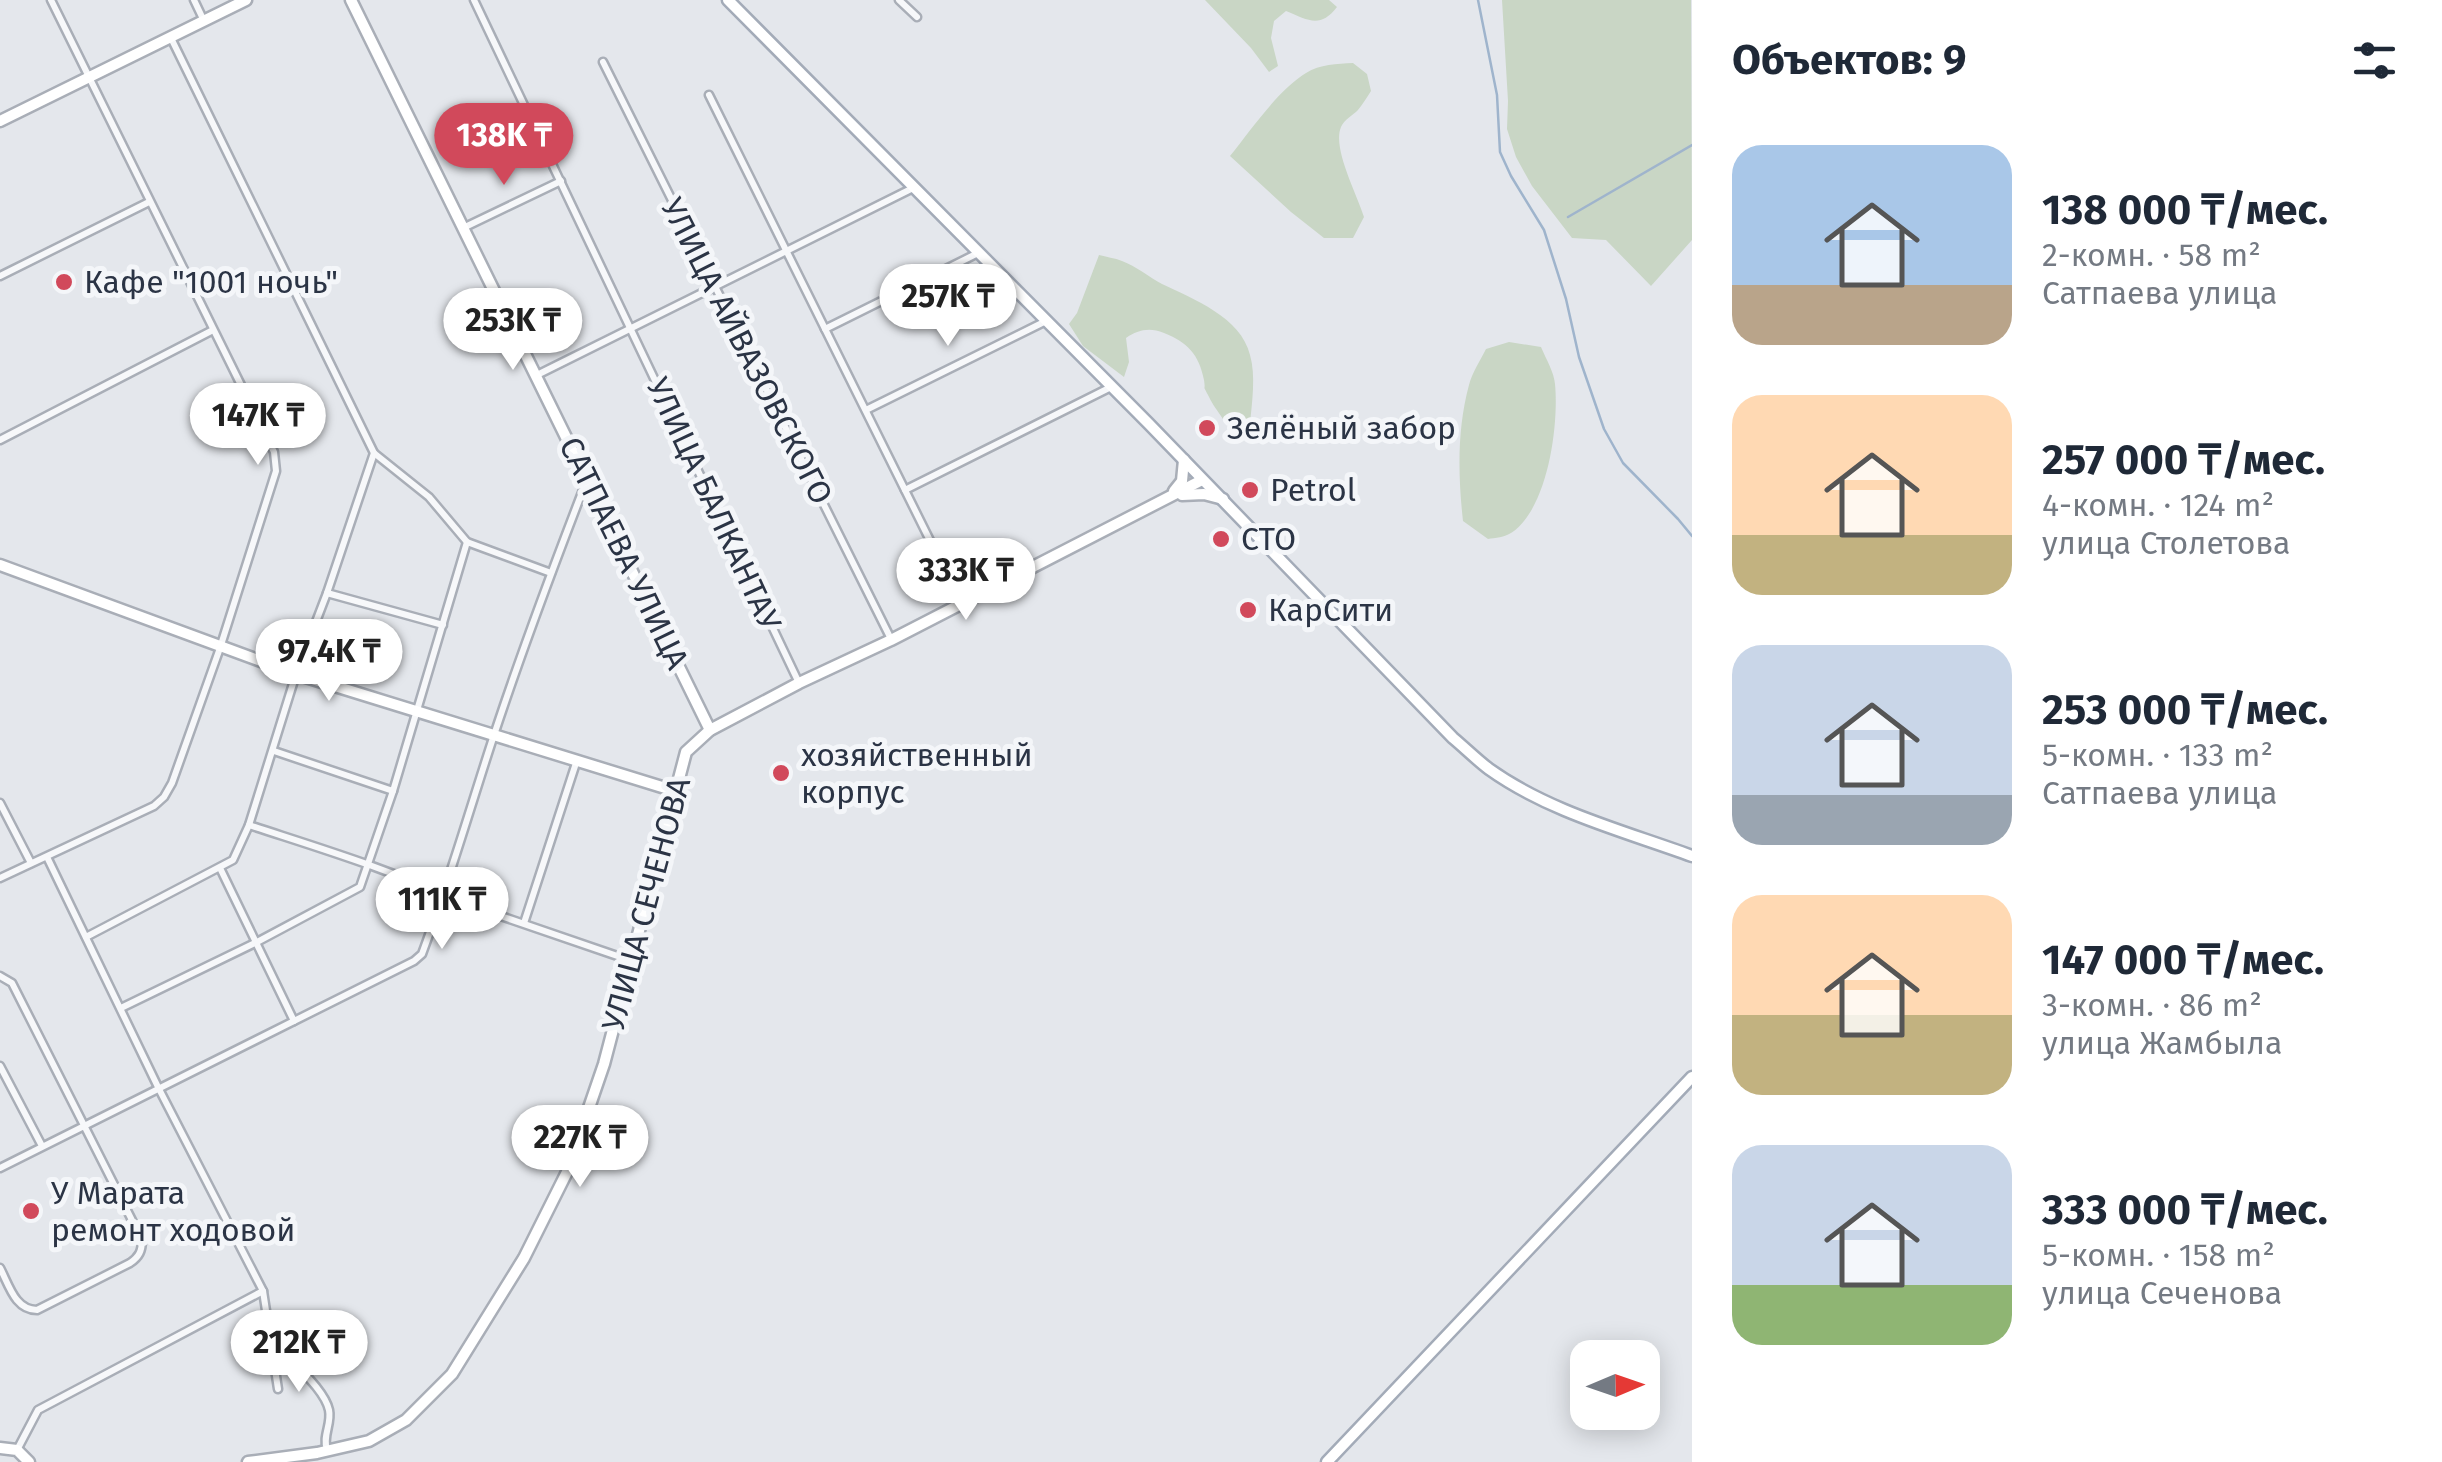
<!DOCTYPE html>
<html lang="ru">
<meta charset="utf-8">
<style>
:root{--surface:#fff;--page:#f6f6f7;--text:#1f2937;--muted:#747a83;--accent:#d1495b}
body{margin:0;font-family:"Fira Sans",sans-serif;background:var(--page);color:var(--text);height:100vh;display:flex;flex-direction:column;font-size:38px;white-space:nowrap}
*{box-sizing:border-box;margin:0}
p{font-size:32px;color:var(--muted)}
.icon{flex:none;width:55px;height:55px;fill:none;stroke:currentColor;stroke-width:2;stroke-linecap:round;stroke-linejoin:round}
.map{position:relative;flex:1;overflow:hidden}
.sheet{display:flex;flex-direction:column;background:var(--surface);width:750px}
.sheet>*{flex:none}
.needle{width:65px;rotate:88deg}
.fabs{position:absolute;left:1570px;top:1340px;display:grid;gap:20px}
.fabs a{display:grid;place-items:center;width:90px;height:90px;border-radius:20px;background:var(--surface);box-shadow:0 5px 25px #0003;font-size:50px}
.price{position:absolute;translate:-50% -85px;padding:0 22px;border-radius:35px;background:#fff;color:#222;font-size:32px;line-height:65px;filter:drop-shadow(0 2px 5px #0008)}
.price::after{content:'';position:absolute;left:50%;top:60px;width:30px;height:22px;margin-left:-15px;background:inherit;clip-path:polygon(0 0,100% 0,50% 100%)}
.price.on{background:var(--accent);color:#fff}
ul{padding:0;list-style:none}
li{display:flex;align-items:center;gap:30px;height:250px;padding:0 40px}
li span{display:grid;place-items:center;flex:none;width:280px;height:200px;border-radius:30px;color:#555}
li>.icon{margin-inline-start:auto}
span .icon{width:120px;height:120px;fill:#fffc;stroke-width:1}
li b{font-size:42px}
h2{display:flex;justify-content:space-between;align-items:center;height:120px;padding:0 40px;font-size:42px}
main{display:flex;flex:1;min-height:0}
.map>svg:first-child{display:block}
</style>
<main>
<div class="map">
<svg width="1692" height="1462" viewBox="0 0 1692 1462">
<rect width="100%" height="100%" fill="#e4e7ec"/>
<g fill="#c9d6c5">
<path d="M 1205,0 L 1329,0 L 1337,7 C 1320,29 1308,20 1286,11 L 1274,21 L 1271,38 L 1278,66 L 1269,72 L 1251,48 Z"/>
<polygon points="1502,0 1691,0 1692,240 1651,286 1606,240 1572,238 1532,186 1516,157 1507,129 1508,101"/>
<path d="M 1353,63 L 1367,74 L 1371,91 C 1367,97 1363,104 1358,110 C 1353,115 1344,120 1341,127 C 1332,148 1357,194 1364,217 L 1353,238 L 1324,238 L 1291,212 L 1230,156 C 1251,130 1278,90 1306,73 C 1320,64 1337,64 1353,63 Z"/>
<path d="M 1099,255 C 1106,257 1115,258 1122,261 C 1136,266 1149,277 1162,284 C 1193,299 1241,317 1250,355 C 1256,376 1252,402 1250,424 L 1234,436 C 1226,421 1215,410 1208,395 C 1202,383 1206,393 1204,380 C 1199,354 1187,342 1164,333 C 1149,327 1138,330 1126,338 L 1129,362 L 1124,377 L 1083,346 L 1069,324 L 1077,313 Z"/>
<path d="M 1509,342 L 1541,347 C 1546,359 1554,372 1555,384 C 1559,425 1548,509 1511,533 C 1505,537 1495,538 1488,539 L 1463,521 C 1458,476 1457,429 1469,385 C 1472,373 1480,361 1486,349 Z"/>
</g>
<g fill="none" stroke-linecap="round" stroke-linejoin="round">
<g stroke="#9fb4cc" stroke-width="2.5">
<polyline points="1478,0 1497,95 1500,152 1511,176 1544,230 1566,299 1579,357 1604,429 1623,463 1678,519 1692,536"/>
<polyline points="1568,217 1692,145"/>
</g>
<g stroke="#a9aeb7" stroke-width="11">
<g id="street">
<polyline points="194,0 204,21"/>
<polyline points="474,0 799,683"/>
<polyline points="899,0 917,17"/>
<polyline points="603,62 891,639"/>
<polyline points="709,95 961,603"/>
<polyline points="463,228 561,181"/>
<polyline points="0,276 149,202"/>
<polyline points="825,329 978,253"/>
<polyline points="537,375 913,188"/>
<polyline points="866,410 1046,321"/>
<polyline points="0,440 213,330"/>
<polyline points="374,453 429,497 467,542 551,573"/>
<polyline points="905,490 1111,387"/>
<polyline points="327,593 443,625"/>
<polyline points="274,751 393,791"/>
<polyline points="0,803 31,863"/>
<path d="M 249,825 C 319,848 390,869 457,901 L 632,961"/>
<polyline points="47,857 158,1087 263,1291 278,1389"/>
<polyline points="220,868 294,1021"/>
<polyline points="0,878 154,806 164,797 172,783 220,648 276,471 274,452 51,0"/>
<polyline points="524,923 577,760"/>
<polyline points="86,937 233,860 249,825 296,674 327,593 374,453 171,38"/>
<path d="M 0,976 L 12,983 L 142,1240 C 142,1251 139,1257 130,1263 L 37,1310 C 15,1310 9,1285 0,1268"/>
<polyline points="121,1008 255,943 360,887 393,791 467,542"/>
<polyline points="0,1066 42,1146"/>
<path d="M 0,1168 L 414,961 L 422,954 C 449,882 470,808 494,735 C 522,650 554,565 586,482"/>
<path d="M 273,1339 C 287,1359 324,1387 329,1410 C 332,1424 322,1436 327,1450"/>
<polyline points="17,1450 38,1410 263,1291"/>
</g>
</g>
<g stroke="#a9aeb7" stroke-width="15">
<g id="secondary">
<polyline points="351,0 710,730"/>
<polyline points="0,121 246,0"/>
<polyline points="1174,491 1182,481 1184,460"/>
<polyline points="1182,495 1204,494 1223,499"/>
<polyline points="0,565 296,674 675,791"/>
<polyline points="0,1448 17,1450 29,1462"/>
<polyline points="248,1462 317,1453 369,1441 406,1420 452,1374 524,1258 567,1172 604,1064 686,752 710,730 799,683 891,640 1202,480"/>
</g>
</g>
<g stroke="#a3abb8" stroke-width="15">
<g id="primary">
<path d="M 728,0 L 1149,424 L 1453,738 C 1465,748 1477,760 1489,769 C 1549,812 1624,831 1692,856"/>
<polyline points="1327,1462 1692,1077"/>
</g>
</g>
<use href="#street" stroke="#f7f8fa" stroke-width="6"/>
<use href="#secondary" stroke="#fff" stroke-width="10"/>
<use href="#primary" stroke="#fff" stroke-width="10"/>
</g>
<g fill="#d1495b" stroke="#f4f6f9" stroke-width="4">
<circle cx="64" cy="282" r="10"/>
<circle cx="1207" cy="428" r="10"/>
<circle cx="1250" cy="490" r="10"/>
<circle cx="1221" cy="539" r="10"/>
<circle cx="1248" cy="610" r="10"/>
<circle cx="781" cy="773" r="10"/>
<circle cx="31" cy="1211" r="10"/>
</g>
<g text-anchor="middle" dominant-baseline="central" stroke-width="10" stroke-linejoin="round" paint-order="stroke">
<g font-size="32" fill="#2b3445" stroke="#f4f6f9" text-anchor="start">
<text x="84" y="282">Кафе "1001 ночь"</text>
<text x="1227" y="428">Зелёный забор</text>
<text x="1270" y="490">Petrol</text>
<text x="1241" y="539">СТО</text>
<text x="1268" y="610">КарСити</text>
<text x="801" y="755">хозяйственный<tspan x="801" dy="37">корпус</tspan></text>
<text x="51" y="1193">У Марата<tspan x="51" dy="37">ремонт ходовой</tspan></text>
</g>
<g font-size="32" fill="#2b3445" stroke="#f4f6f9">
<text transform="translate(747 351) rotate(63)">УЛИЦА АЙВАЗОВСКОГО</text>
<text transform="translate(714 504) rotate(65)">УЛИЦА БАЛКАНТАУ</text>
<text transform="translate(624 553) rotate(64)">САТПАЕВА УЛИЦА</text>
<text transform="translate(646 904) rotate(-75)">УЛИЦА СЕЧЕНОВА</text>
</g>
</g>
</svg>
<div class="fabs">
<a><svg class="needle" viewBox="-14 -14 28 28"><path d="M0-13l5 13h-10z" fill="#e53935"/><path d="M0 13l5-13h-10z" fill="#747a83"/></svg></a>
</div>
<b class="price on" style="left:504px;top:188px">138K ₸</b>
<b class="price" style="left:948px;top:349px">257K ₸</b>
<b class="price" style="left:513px;top:373px">253K ₸</b>
<b class="price" style="left:258px;top:468px">147K ₸</b>
<b class="price" style="left:966px;top:623px">333K ₸</b>
<b class="price" style="left:329px;top:704px">97.4K ₸</b>
<b class="price" style="left:442px;top:952px">111K ₸</b>
<b class="price" style="left:580px;top:1190px">227K ₸</b>
<b class="price" style="left:299px;top:1395px">212K ₸</b>
</div>
<section class="sheet">
<h2>Объектов: 9<svg class="icon" aria-label="filters" viewBox="0 0 24 24"><path d="M4 7h16M4 17h16"/><circle cx="9" cy="7" r="2"/><circle cx="15" cy="17" r="2"/></svg></h2>
<ul>
<li><span style="background:linear-gradient(#a9c7e8 70%,#b9a48a 0)"><svg class="icon" aria-label="home" viewBox="0 0 24 24"><path d="M3 11l9-7 9 7M6 9v11h12V9"/></svg></span><div><b>138 000 ₸/мес.</b><p>2-комн. · 58 m²</p><p>Сатпаева улица</p></div></li>
<li><span style="background:linear-gradient(#ffd9b3 70%,#c2b280 0)"><svg class="icon" aria-label="home" viewBox="0 0 24 24"><path d="M3 11l9-7 9 7M6 9v11h12V9"/></svg></span><div><b>257 000 ₸/мес.</b><p>4-комн. · 124 m²</p><p>улица Столетова</p></div></li>
<li><span style="background:linear-gradient(#c9d6e8 75%,#9aa5b1 0)"><svg class="icon" aria-label="home" viewBox="0 0 24 24"><path d="M3 11l9-7 9 7M6 9v11h12V9"/></svg></span><div><b>253 000 ₸/мес.</b><p>5-комн. · 133 m²</p><p>Сатпаева улица</p></div></li>
<li><span style="background:linear-gradient(#ffd9b3 60%,#c2b280 0)"><svg class="icon" aria-label="home" viewBox="0 0 24 24"><path d="M3 11l9-7 9 7M6 9v11h12V9"/></svg></span><div><b>147 000 ₸/мес.</b><p>3-комн. · 86 m²</p><p>улица Жамбыла</p></div></li>
<li><span style="background:linear-gradient(#c9d6e8 70%,#8fb573 0)"><svg class="icon" aria-label="home" viewBox="0 0 24 24"><path d="M3 11l9-7 9 7M6 9v11h12V9"/></svg></span><div><b>333 000 ₸/мес.</b><p>5-комн. · 158 m²</p><p>улица Сеченова</p></div></li>
</ul>
</section>
</main>
